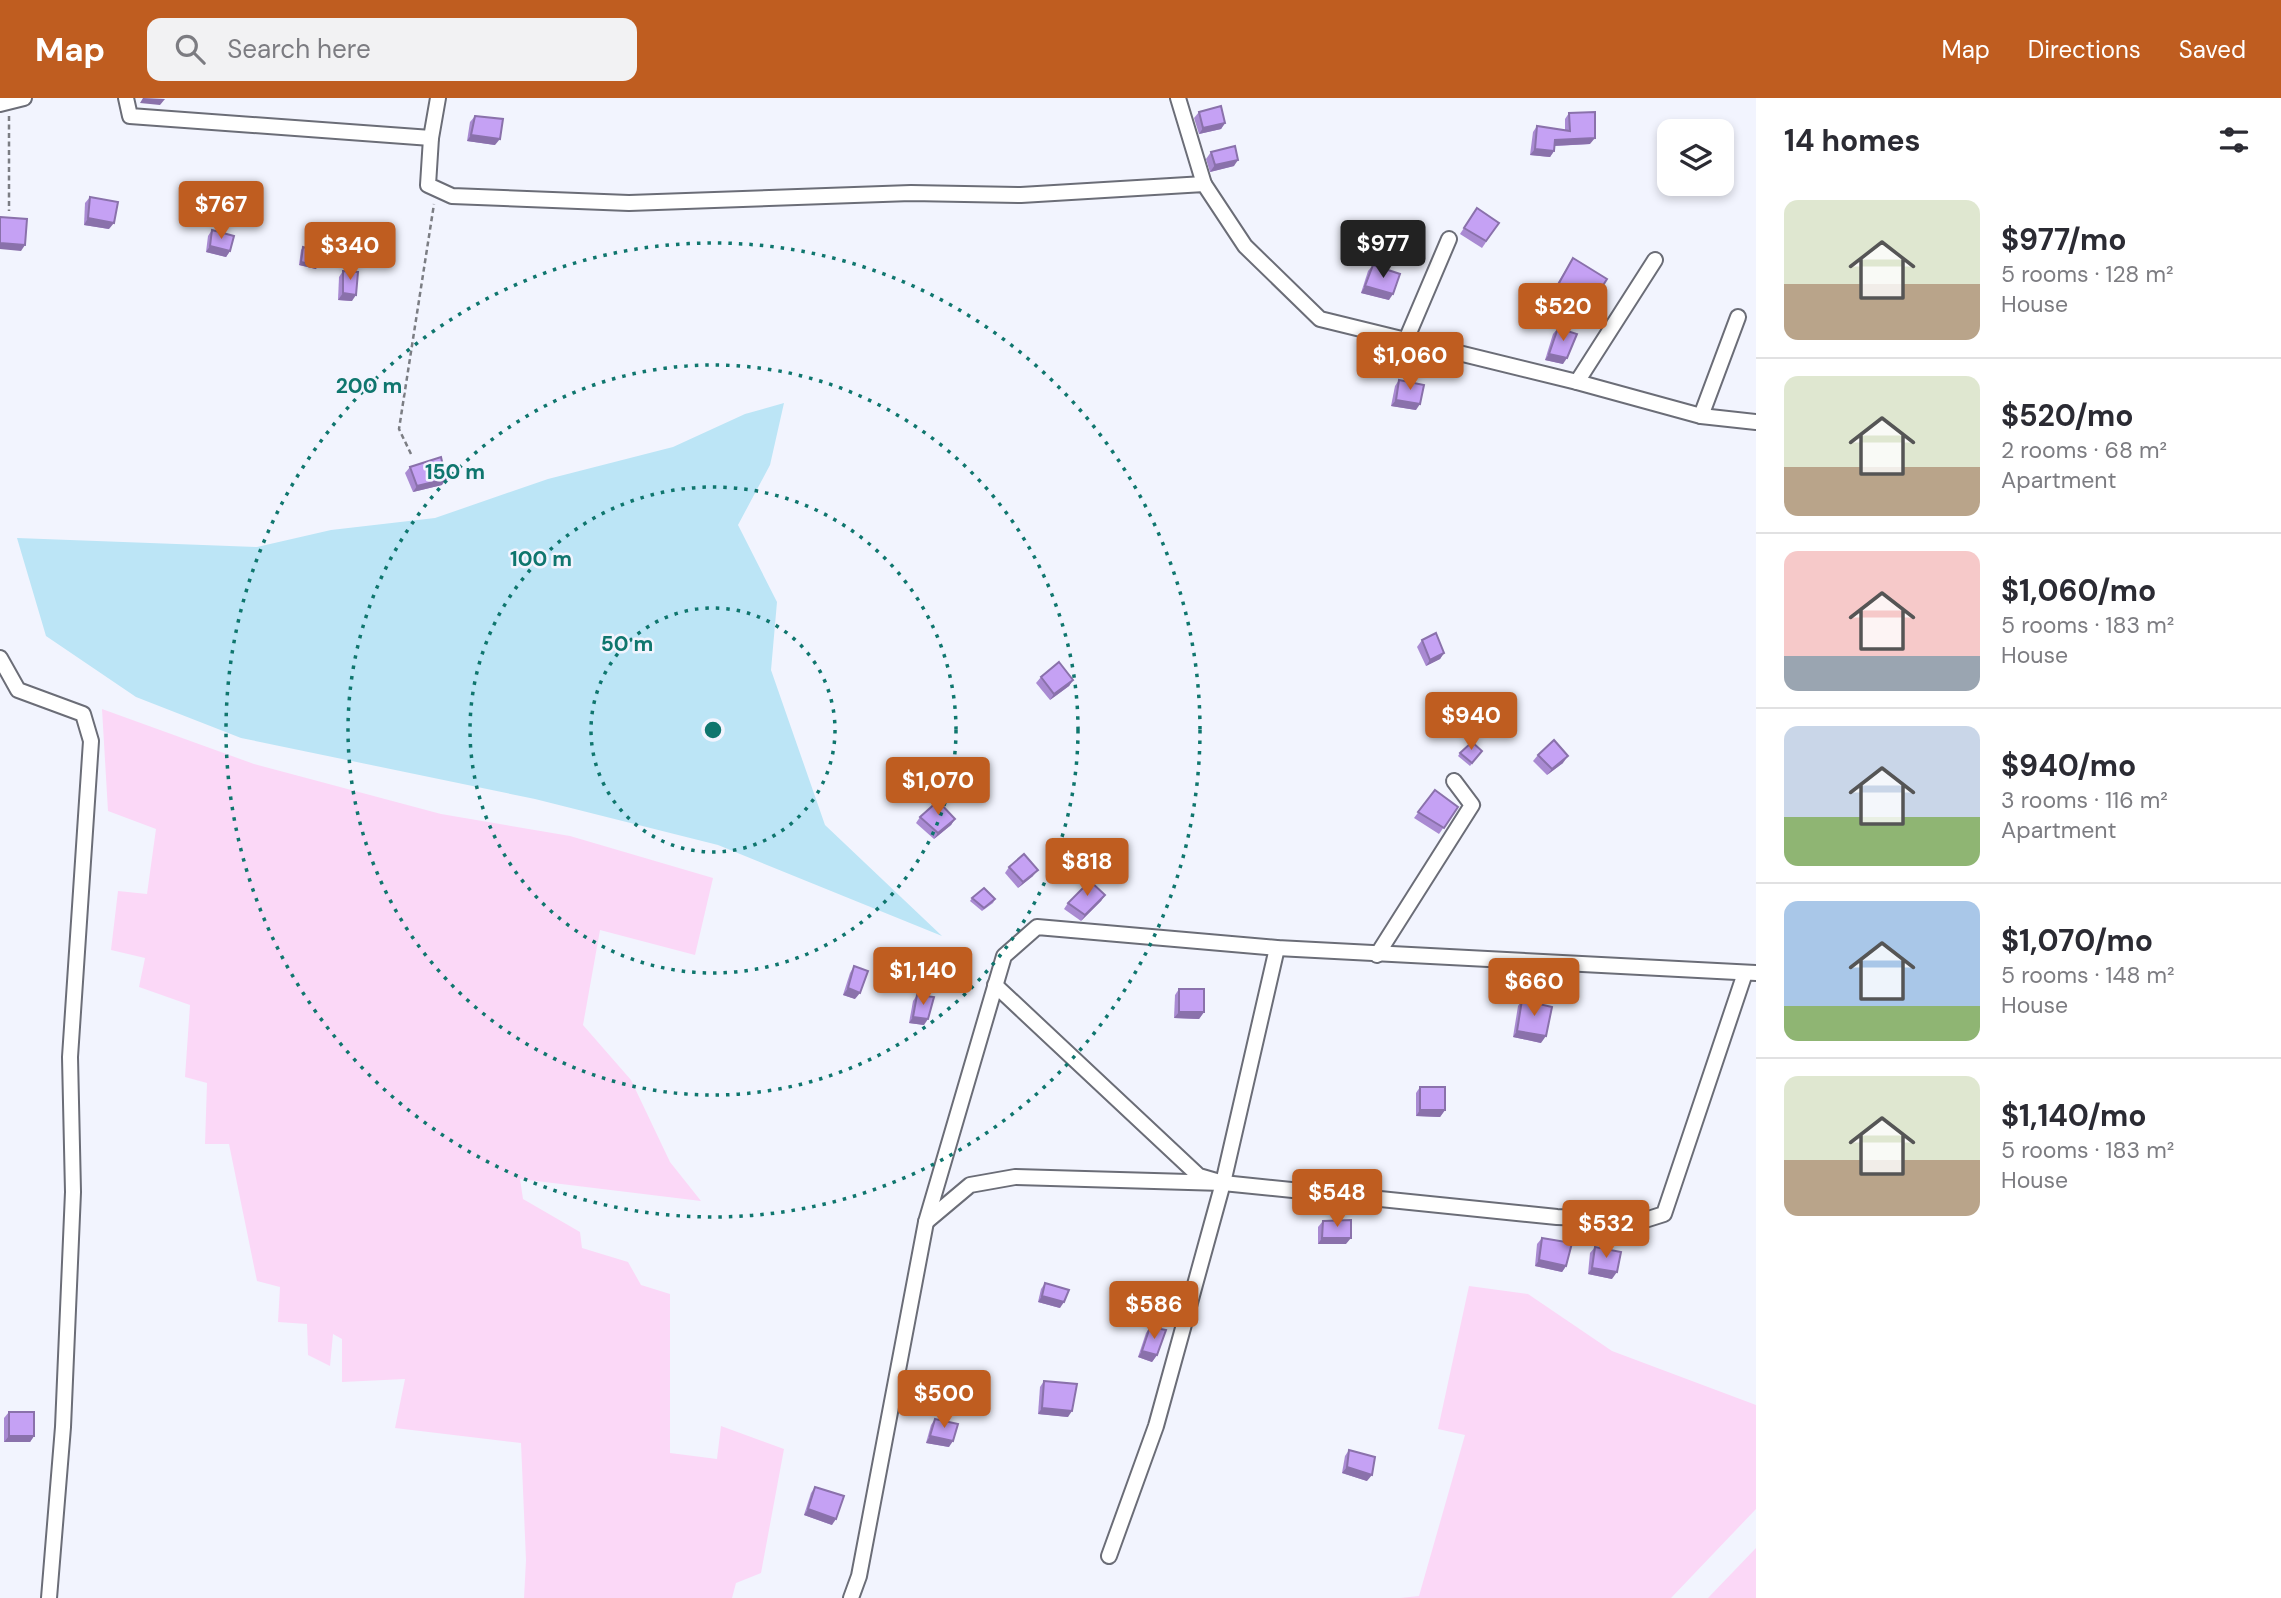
<!DOCTYPE html>
<meta charset="utf-8">
<style>
:root{--surface:#fff;--page:#f2f2f3;--text:#2b2b33;--muted:#7c7c81;--line:#e1e1e2;--accent:#bf5d20}
body{margin:0;font-family:"DM Sans",sans-serif;background:var(--page);color:var(--text);height:100vh;display:flex;flex-direction:column;font-size:26px;white-space:nowrap}
*{box-sizing:border-box;margin:0}
p{font-size:23px;color:var(--muted)}
.icon{flex:none;width:38px;height:38px;fill:none;stroke:currentColor;stroke-width:2;stroke-linecap:round;stroke-linejoin:round}
.map{position:relative;flex:1;overflow:hidden}
.drawer{display:flex;flex-direction:column;background:var(--surface);width:525px}
.drawer>*{flex:none}
.tools{position:absolute;left:1657px;top:21px;display:grid;gap:14px}
.tools a{display:grid;place-items:center;width:77px;height:77px;border-radius:14px;background:var(--surface);box-shadow:0 4px 10px #0003;font-size:35px}
.price{position:absolute;translate:-50% -60px;padding:0 16px;border-radius:7px;background:var(--accent);color:#fff;font-size:23px;line-height:46px;filter:drop-shadow(0 2px 4px #0008)}
.price::after{content:'';position:absolute;left:50%;top:42px;width:21px;height:16px;margin-left:-10px;background:inherit;clip-path:polygon(0 0,100% 0,50% 100%)}
.price.selected{background:#222;color:#fff}
ul{padding:0;list-style:none}
li{display:flex;align-items:center;gap:21px;height:175px;padding:0 28px}
li+li{border-top:2px solid var(--line)}
li span{display:grid;place-items:center;flex:none;width:196px;height:140px;border-radius:14px;color:#555}
li>.icon{margin-inline-start:auto}
span .icon{width:84px;height:84px;fill:#fffc;stroke-width:1}
li b{font-size:30px}
h2{display:flex;justify-content:space-between;align-items:center;height:84px;padding:0 28px;font-size:30px}
header{display:flex;align-items:center;gap:42px;box-sizing:border-box;height:98px;padding:0 35px;background:var(--accent);color:#fff}
header strong{font-size:33px}
nav{display:flex;gap:38px;margin-inline-start:auto;font-size:24px}
.search{width:490px;height:63px;background:var(--page);display:flex;align-items:center;gap:18px;box-sizing:border-box;padding:0 24px;border-radius:14px;color:var(--muted);font-size:26px}
main{display:flex;flex:1;min-height:0}
.map>svg:first-child{display:block}
</style>
<header>
<strong>Map</strong>
<div class="search"><svg class="icon" aria-label="search" viewBox="0 0 24 24"><circle cx="10" cy="10" r="6"/><path d="M15 15l6 6"/></svg>Search here</div>
<nav><a>Map</a><a>Directions</a><a>Saved</a></nav>
</header>
<main>
<div class="map">
<svg width="1756" height="1500" viewBox="0 0 1756 1500">
<rect width="100%" height="100%" fill="#f2f4fe"/>
<g fill="#fbd8f7">
<polygon points="102,611 254,666 441,716 570,738 713,780 695,857 600,832 583,927 631,982 670,1064 701,1103 520,1081 523,1101 580,1134 582,1150 628,1164 641,1187 670,1196 670,1355 717,1361 721,1328 784,1351 761,1475 736,1485 732,1500 524,1500 526,1462 521,1345 395,1330 405,1281 342,1284 342,1241 333,1236 330,1268 308,1257 307,1226 278,1224 280,1189 257,1183 229,1046 205,1046 207,985 185,979 190,907 139,889 145,860 111,852 118,793 147,796 156,731 108,713"/>
<polygon points="1469,1188 1528,1196 1612,1253 1756,1307 1756,1411 1671,1500 1400,1500 1419,1498 1465,1337 1438,1331"/>
<polygon points="1756,1450 1756,1500 1708,1500"/>
</g>
<polygon fill="#bce5f6" points="784,305 770,367 738,427 777,504 771,572 825,727 942,838 718,747 535,701 241,640 136,599 46,538 17,440 257,449 331,432 435,420 548,381 673,349 745,316"/>
<g fill="none" stroke-linecap="round" stroke-linejoin="round">
<g stroke="#6b6d77" stroke-width="18">
<g id="minor">
<polyline points="126,0 130,18 431,40"/>
<polyline points="438,0 431,40 428,87 452,98 629,105 911,95 1021,97 1204,86 1245,148 1320,221 1577,284 1701,318 1756,324"/>
<polyline points="1178,0 1204,86"/>
<polyline points="0,6 24,0"/>
<polyline points="1406,242 1449,141"/>
<polyline points="1577,284 1655,162"/>
<polyline points="1701,318 1738,219"/>
<polyline points="0,560 18,592 83,616 91,643 70,959 73,1094 63,1329 49,1500"/>
<polyline points="1377,857 1472,707 1454,683"/>
<polyline points="995,887 1199,1078 1223,1085 1557,1119 1645,1122 1664,1116 1745,875"/>
<polyline points="926,1124 970,1087 1015,1079 1223,1085 1277,850"/>
<polyline points="1109,1458 1156,1328 1223,1085"/>
<polyline points="851,1500 859,1478 926,1124 1004,858 1037,829 1277,850 1756,875"/>
</g>
</g>
<g stroke="#7b7d83" stroke-width="2.5" stroke-dasharray="5 3.5" stroke-linecap="butt">
<polyline points="9,18 9,113"/>
<polyline points="411,356 399,331 434,106"/>
</g>
<use href="#minor" stroke="#fff" stroke-width="14"/>
</g>
<g fill="#a98ad2">
<polygon points="1199,14 1225,25 1221,31 1199,36 1194,20"/>
<polygon points="1569,15 1590,46 1555,48 1554,53 1550,59 1530,57 1533,34 1537,28 1565,32 1565,21"/>
<polygon points="475,18 495,47 467,43 470,24"/>
<polygon points="1211,54 1234,68 1210,74 1206,61"/>
<polygon points="90,99 109,131 84,127 85,105"/>
<polygon points="1477,110 1499,125 1482,150 1460,136"/>
<polygon points="212,132 230,153 226,159 206,154 208,138"/>
<polygon points="303,149 316,171 299,167 301,152"/>
<polygon points="1573,160 1607,181 1587,211 1554,191"/>
<polygon points="1373,167 1389,202 1361,195 1368,173"/>
<polygon points="343,173 352,203 338,202 339,179"/>
<polygon points="1558,230 1563,266 1545,262 1553,236"/>
<polygon points="1399,282 1416,312 1391,308 1395,288"/>
<polygon points="410,369 442,387 413,394 405,375"/>
<polygon points="1422,542 1444,555 1440,561 1426,568 1417,549"/>
<polygon points="1041,579 1073,582 1069,588 1050,602 1036,585"/>
<polygon points="1482,653 1470,668 1458,658 1460,655"/>
<polygon points="1538,657 1563,665 1547,677 1533,663"/>
<polygon points="1435,692 1458,709 1439,736 1414,720"/>
<polygon points="920,719 955,721 951,727 934,741 916,725"/>
<polygon points="1009,769 1033,778 1018,790 1005,775"/>
<polygon points="1105,797 1101,803 1081,823 1064,811 1068,805"/>
<polygon points="972,800 995,801 993,805 982,813 970,803"/>
<polygon points="854,868 855,901 843,897 850,875"/>
<polygon points="1179,891 1204,914 1199,921 1174,920 1175,897"/>
<polygon points="917,897 924,927 909,925 913,903"/>
<polygon points="1522,902 1541,945 1513,939 1518,908"/>
<polygon points="1420,989 1445,1012 1440,1019 1416,1018 1416,995"/>
<polygon points="1323,1123 1346,1146 1318,1146 1318,1129"/>
<polygon points="1542,1140 1566,1168 1562,1174 1535,1168 1537,1146"/>
<polygon points="1595,1149 1612,1181 1588,1176 1590,1155"/>
<polygon points="1045,1185 1060,1210 1038,1204 1041,1191"/>
<polygon points="1150,1229 1157,1257 1152,1264 1138,1259 1146,1235"/>
<polygon points="1044,1283 1068,1319 1038,1316 1040,1289"/>
<polygon points="9,1314 34,1338 30,1344 4,1344 4,1320"/>
<polygon points="935,1321 949,1349 926,1345 931,1327"/>
<polygon points="1349,1352 1367,1383 1342,1375 1345,1358"/>
<polygon points="815,1389 832,1427 804,1417 811,1395"/>
</g>
<g fill="#8a71ab">
<polygon points="143,0 165,1 160,7 140,5"/>
<polygon points="1225,25 1221,31 1199,36 1203,30"/>
<polygon points="471,37 500,41 495,47 467,43"/>
<polygon points="1595,40 1590,46 1551,48 1555,42"/>
<polygon points="1535,51 1554,53 1550,59 1530,57"/>
<polygon points="1238,62 1234,68 1210,74 1215,67"/>
<polygon points="88,120 114,125 109,131 84,127"/>
<polygon points="0,145 25,147 21,153 0,151"/>
<polygon points="210,148 230,153 226,159 206,154"/>
<polygon points="301,164 318,168 316,171 299,167"/>
<polygon points="1365,188 1393,196 1389,202 1361,195"/>
<polygon points="343,195 356,197 352,203 338,202"/>
<polygon points="1549,256 1567,260 1563,266 1545,262"/>
<polygon points="1396,302 1420,306 1416,312 1391,308"/>
<polygon points="446,381 442,387 413,394 417,388"/>
<polygon points="1444,555 1440,561 1426,568 1430,562"/>
<polygon points="1073,582 1069,588 1050,602 1054,596"/>
<polygon points="1568,658 1563,665 1547,677 1552,671"/>
<polygon points="955,721 951,727 934,741 938,735"/>
<polygon points="1038,772 1033,778 1018,790 1023,784"/>
<polygon points="1105,797 1101,803 1081,823 1085,817"/>
<polygon points="848,890 860,895 855,901 843,897"/>
<polygon points="1179,914 1204,914 1199,921 1174,920"/>
<polygon points="913,919 928,921 924,927 909,925"/>
<polygon points="1517,933 1546,938 1541,945 1513,939"/>
<polygon points="1420,1012 1445,1012 1440,1019 1416,1018"/>
<polygon points="1322,1140 1351,1140 1346,1146 1318,1146"/>
<polygon points="1539,1162 1566,1168 1562,1174 1535,1168"/>
<polygon points="1592,1170 1617,1174 1612,1181 1588,1176"/>
<polygon points="1042,1198 1064,1204 1060,1210 1038,1204"/>
<polygon points="1142,1253 1157,1257 1152,1264 1138,1259"/>
<polygon points="1042,1310 1072,1313 1068,1319 1038,1316"/>
<polygon points="9,1338 34,1338 30,1344 4,1344"/>
<polygon points="930,1338 953,1343 949,1349 926,1345"/>
<polygon points="1347,1369 1372,1377 1367,1383 1342,1375"/>
<polygon points="808,1411 836,1421 832,1427 804,1417"/>
</g>
<g fill="#c5a1f4" stroke="#8a71ab" stroke-width="2">
<polygon points="1221,8 1225,25 1203,30 1199,14"/>
<polygon points="1595,14 1595,40 1555,42 1554,53 1535,51 1537,28 1570,33 1569,15"/>
<polygon points="475,18 503,21 500,41 471,37"/>
<polygon points="1235,48 1238,62 1215,67 1211,54"/>
<polygon points="90,99 118,104 114,125 88,120"/>
<polygon points="1477,110 1499,125 1486,143 1464,130"/>
<polygon points="0,119 27,121 25,147 0,145"/>
<polygon points="212,132 234,138 230,153 210,148"/>
<polygon points="303,149 322,154 318,168 301,164"/>
<polygon points="1573,160 1607,181 1592,205 1559,185"/>
<polygon points="1373,167 1400,176 1393,196 1365,188"/>
<polygon points="343,173 358,174 356,197 343,195"/>
<polygon points="1558,230 1577,236 1567,260 1549,256"/>
<polygon points="1399,282 1424,287 1420,306 1396,302"/>
<polygon points="441,359 446,381 417,388 410,369"/>
<polygon points="1436,535 1444,555 1430,562 1422,542"/>
<polygon points="1059,564 1073,582 1054,596 1041,579"/>
<polygon points="1554,642 1568,658 1552,671 1538,657"/>
<polygon points="1472,644 1482,653 1472,665 1460,655"/>
<polygon points="1435,692 1458,709 1444,730 1418,714"/>
<polygon points="938,703 955,721 938,735 920,719"/>
<polygon points="1024,756 1038,772 1023,784 1009,769"/>
<polygon points="1090,783 1105,797 1085,817 1068,805"/>
<polygon points="984,790 995,801 984,810 972,800"/>
<polygon points="854,868 868,873 860,895 848,890"/>
<rect x="1179" y="891" width="25" height="23"/>
<polygon points="917,897 934,899 928,921 913,919"/>
<polygon points="1522,902 1552,909 1546,938 1517,933"/>
<rect x="1420" y="989" width="25" height="23"/>
<polygon points="1351,1122 1351,1140 1322,1140 1323,1123"/>
<polygon points="1542,1140 1572,1145 1566,1168 1539,1162"/>
<polygon points="1595,1149 1621,1154 1617,1174 1592,1170"/>
<polygon points="1045,1185 1069,1192 1064,1204 1042,1198"/>
<polygon points="1150,1229 1166,1232 1157,1257 1142,1253"/>
<polygon points="1044,1283 1077,1286 1072,1313 1042,1310"/>
<rect x="9" y="1314" width="25" height="24"/>
<polygon points="935,1321 958,1326 953,1343 930,1338"/>
<polygon points="1349,1352 1375,1359 1372,1377 1347,1369"/>
<polygon points="815,1389 844,1398 836,1421 808,1411"/>
</g>
<g fill="none" stroke="#0f766e" stroke-width="3.5" stroke-dasharray="3.5 7">
<circle cx="713" cy="632" r="122"/>
<circle cx="713" cy="632" r="243"/>
<circle cx="713" cy="632" r="365"/>
<circle cx="713" cy="632" r="487"/>
</g>
<circle cx="713" cy="632" r="10" fill="#0f766e" stroke="#f2f4fe" stroke-width="3.5"/>
<g font-size="21" text-anchor="middle" font-weight="bold" fill="#0f766e" stroke="#f2f4fe" stroke-width="5" stroke-linejoin="round" paint-order="stroke">
<text x="369" y="295">200 m</text>
<text x="455" y="381">150 m</text>
<text x="541" y="468">100 m</text>
<text x="627" y="553">50 m</text>
</g>
</svg>
<div class="tools">
<a><svg class="icon" aria-label="layers" viewBox="0 0 24 24"><path d="M12 4l9 5-9 5-9-5zM3 14l9 5 9-5"/></svg></a>
</div>
<b class="price" style="left:221px;top:143px">$767</b>
<b class="price selected" style="left:1383px;top:182px">$977</b>
<b class="price" style="left:350px;top:184px">$340</b>
<b class="price" style="left:1563px;top:245px">$520</b>
<b class="price" style="left:1410px;top:294px">$1,060</b>
<b class="price" style="left:1471px;top:654px">$940</b>
<b class="price" style="left:938px;top:719px">$1,070</b>
<b class="price" style="left:1087px;top:800px">$818</b>
<b class="price" style="left:923px;top:909px">$1,140</b>
<b class="price" style="left:1534px;top:920px">$660</b>
<b class="price" style="left:1337px;top:1131px">$548</b>
<b class="price" style="left:1606px;top:1162px">$532</b>
<b class="price" style="left:1154px;top:1243px">$586</b>
<b class="price" style="left:944px;top:1332px">$500</b>
</div>
<section class="drawer">
<h2>14 homes<svg class="icon" aria-label="filters" viewBox="0 0 24 24"><path d="M4 7h16M4 17h16"/><circle cx="9" cy="7" r="2"/><circle cx="15" cy="17" r="2"/></svg></h2>
<ul>
<li><span style="background:linear-gradient(#dfe7d0 60%,#b9a48a 0)"><svg class="icon" aria-label="home" viewBox="0 0 24 24"><path d="M3 11l9-7 9 7M6 9v11h12V9"/></svg></span><div><b>$977/mo</b><p>5 rooms · 128 m²</p><p>House</p></div></li>
<li><span style="background:linear-gradient(#dfe7d0 65%,#b9a48a 0)"><svg class="icon" aria-label="home" viewBox="0 0 24 24"><path d="M3 11l9-7 9 7M6 9v11h12V9"/></svg></span><div><b>$520/mo</b><p>2 rooms · 68 m²</p><p>Apartment</p></div></li>
<li><span style="background:linear-gradient(#f6c9c9 75%,#9aa5b1 0)"><svg class="icon" aria-label="home" viewBox="0 0 24 24"><path d="M3 11l9-7 9 7M6 9v11h12V9"/></svg></span><div><b>$1,060/mo</b><p>5 rooms · 183 m²</p><p>House</p></div></li>
<li><span style="background:linear-gradient(#c9d6e8 65%,#8fb573 0)"><svg class="icon" aria-label="home" viewBox="0 0 24 24"><path d="M3 11l9-7 9 7M6 9v11h12V9"/></svg></span><div><b>$940/mo</b><p>3 rooms · 116 m²</p><p>Apartment</p></div></li>
<li><span style="background:linear-gradient(#a9c7e8 75%,#8fb573 0)"><svg class="icon" aria-label="home" viewBox="0 0 24 24"><path d="M3 11l9-7 9 7M6 9v11h12V9"/></svg></span><div><b>$1,070/mo</b><p>5 rooms · 148 m²</p><p>House</p></div></li>
<li><span style="background:linear-gradient(#dfe7d0 60%,#b9a48a 0)"><svg class="icon" aria-label="home" viewBox="0 0 24 24"><path d="M3 11l9-7 9 7M6 9v11h12V9"/></svg></span><div><b>$1,140/mo</b><p>5 rooms · 183 m²</p><p>House</p></div></li>
</ul>
</section>
</main>
